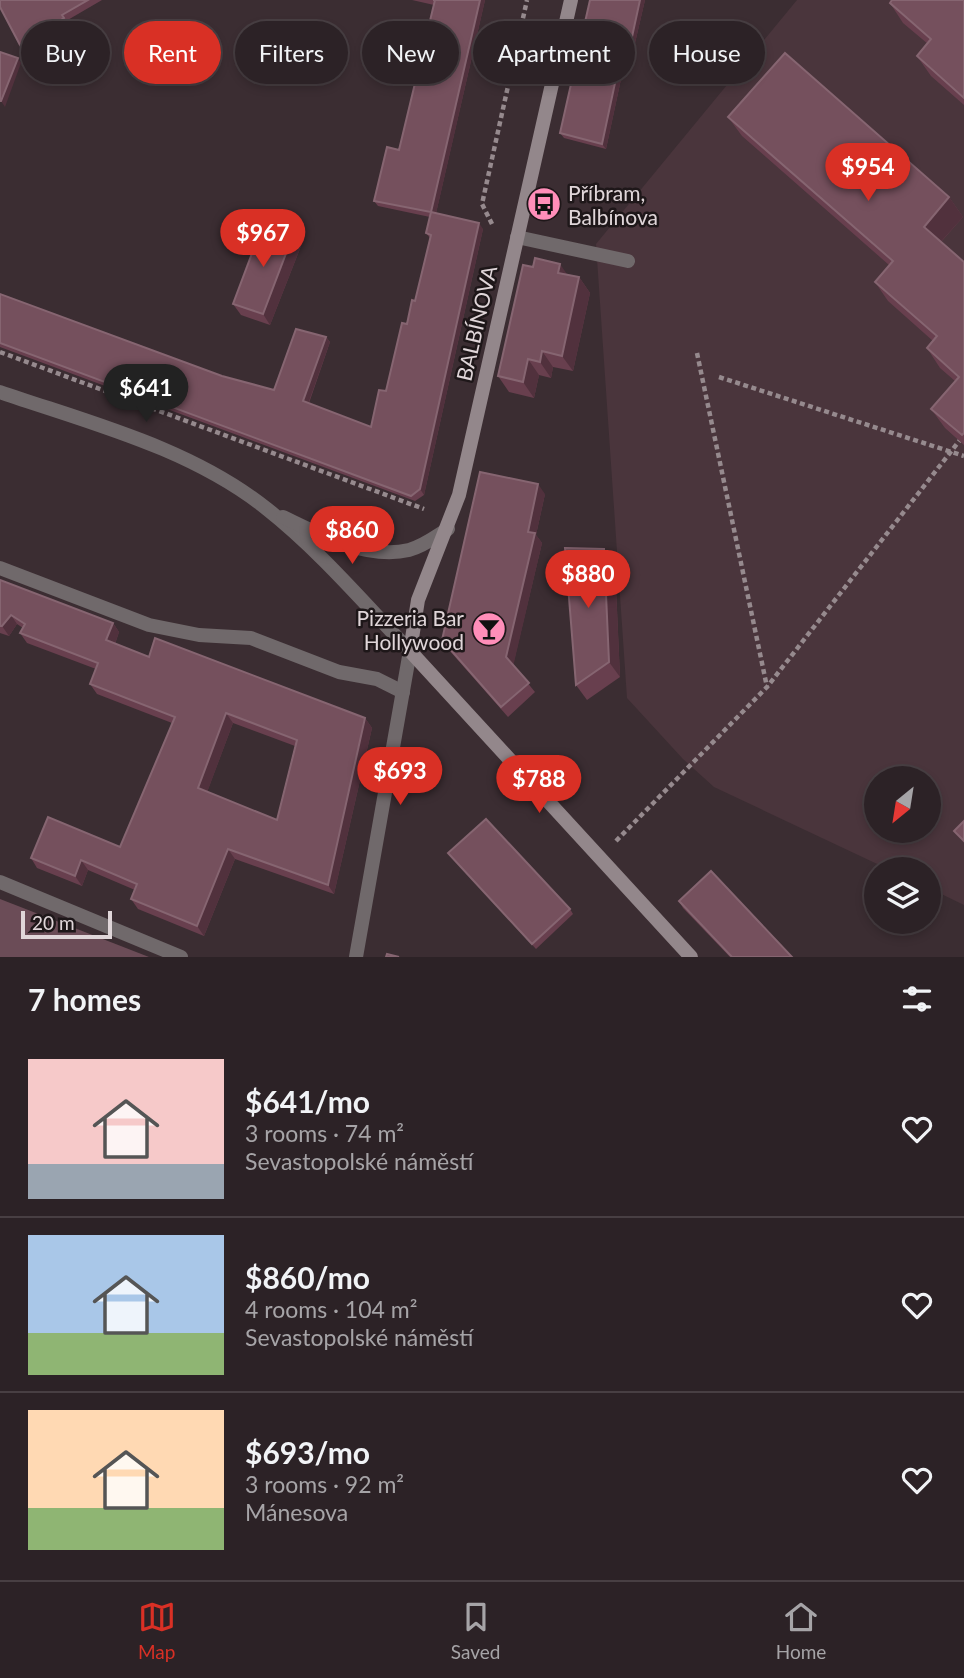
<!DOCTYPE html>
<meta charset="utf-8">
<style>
:root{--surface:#2c2226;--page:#342a2e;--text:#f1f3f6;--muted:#a6a4a7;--line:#483f43;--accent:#d93025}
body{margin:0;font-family:Lato,sans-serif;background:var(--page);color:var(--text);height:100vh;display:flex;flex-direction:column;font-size:26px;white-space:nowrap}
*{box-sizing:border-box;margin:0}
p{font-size:23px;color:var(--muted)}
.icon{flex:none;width:38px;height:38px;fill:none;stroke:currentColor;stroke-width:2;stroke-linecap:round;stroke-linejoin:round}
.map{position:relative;height:957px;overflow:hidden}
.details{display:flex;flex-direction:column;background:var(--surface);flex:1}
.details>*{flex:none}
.guide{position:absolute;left:21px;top:21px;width:922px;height:63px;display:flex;gap:14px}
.needle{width:46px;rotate:210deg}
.controls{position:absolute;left:864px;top:766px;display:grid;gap:14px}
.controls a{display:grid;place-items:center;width:77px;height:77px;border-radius:50%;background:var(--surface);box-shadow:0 4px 10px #0003,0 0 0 2px var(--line);font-size:35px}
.scale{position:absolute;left:21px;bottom:18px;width:91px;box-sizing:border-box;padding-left:7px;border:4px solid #e0d6d9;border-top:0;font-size:19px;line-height:24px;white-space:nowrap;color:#e0d6d9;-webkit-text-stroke:5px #1e1719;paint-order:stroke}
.price{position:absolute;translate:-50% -60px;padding:0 16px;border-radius:24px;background:var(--accent);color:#fff;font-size:23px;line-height:46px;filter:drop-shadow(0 2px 4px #0008)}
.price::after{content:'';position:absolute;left:50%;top:42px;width:21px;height:16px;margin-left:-10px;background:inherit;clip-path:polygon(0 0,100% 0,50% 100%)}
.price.selected{background:#222;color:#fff}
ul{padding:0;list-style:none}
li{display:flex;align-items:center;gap:21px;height:175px;padding:0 28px}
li+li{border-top:2px solid var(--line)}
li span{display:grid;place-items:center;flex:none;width:196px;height:140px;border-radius:0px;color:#555}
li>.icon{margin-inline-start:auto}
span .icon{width:84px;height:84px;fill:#fffc;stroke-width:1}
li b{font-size:30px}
h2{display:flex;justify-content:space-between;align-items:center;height:84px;padding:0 28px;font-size:30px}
.chip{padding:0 24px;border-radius:32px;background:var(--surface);box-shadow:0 4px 10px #0003,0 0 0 2px var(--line);font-size:24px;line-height:63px}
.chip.selected{background:var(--accent);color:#fff}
.menu{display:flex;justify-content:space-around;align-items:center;height:98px;border-top:2px solid var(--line);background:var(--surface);font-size:19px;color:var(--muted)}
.menu a{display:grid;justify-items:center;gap:4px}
.menu .selected{color:var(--accent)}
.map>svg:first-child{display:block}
</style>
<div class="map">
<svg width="964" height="957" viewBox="0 0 964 957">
<rect width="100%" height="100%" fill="#3b2d32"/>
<path fill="#4a353c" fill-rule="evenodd" d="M 797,0 L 964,0 L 964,905 L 929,888 L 929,870 L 890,870 L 714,787 L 683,759 L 627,698 L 596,244 ZM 877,779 L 929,779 L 929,831 L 877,831 Z"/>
<polygon fill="#6b4c57" points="0,899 149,957 0,957"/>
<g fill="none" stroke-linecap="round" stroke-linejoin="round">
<g stroke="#968a8e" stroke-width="4.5" stroke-dasharray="5 3.5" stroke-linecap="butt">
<polyline points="492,224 482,204 527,0"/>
<polyline points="0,352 424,509"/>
<polyline points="697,353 767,687"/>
<polyline points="719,377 964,456"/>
<polyline points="616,841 767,687 960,440"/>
</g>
<g stroke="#70696b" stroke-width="14">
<polyline points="517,237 628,261"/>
<polyline points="0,568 149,625 199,635 251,638 339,672 377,679 403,692"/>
</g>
<g stroke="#70696b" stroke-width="14">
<polyline points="0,882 181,957"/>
<polyline points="356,957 410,651"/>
</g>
<g stroke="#70696b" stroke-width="14">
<path d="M 0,392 C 90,423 191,448 267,509 C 319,550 364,603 410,651"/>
<path d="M 283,517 C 319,535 368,560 409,550 C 424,546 435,537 448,529"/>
</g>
<polyline stroke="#93878b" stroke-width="14" points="571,0 459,495 418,600 410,651 691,957"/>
</g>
<g fill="#683f4e" fill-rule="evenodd">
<polygon points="0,0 102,0 66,21 68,24 23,50 20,45"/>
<polygon points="412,0 485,0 436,213 483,229 424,495 415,501 0,347 0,294 222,376 274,390 326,337 330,342 309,403 371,427 386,391 415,301 430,238 426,233 430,217 378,206 374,201 399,150 434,5"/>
<polygon points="590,0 645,0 635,43 629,42 606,149 564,138 560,133"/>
<polygon points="964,0 964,105 931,76 917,56 928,44 903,23 890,3"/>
<polygon points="728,117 949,197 963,217 941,242 964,262 964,445 945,428 931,409 955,381 940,368 927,348 933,341 888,301 875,282 889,265 742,136"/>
<polygon points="293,235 301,246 270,325 241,315 233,304"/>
<polygon points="568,275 579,277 590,293 573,371 553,367 551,378 539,375 534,398 509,392 498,376"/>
<polygon points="545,494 536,535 542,543 513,665 535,692 508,717 449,650 442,640"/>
<polygon points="604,549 615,565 620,677 587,700 576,685"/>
<path d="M 0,580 L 113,623 L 119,632 L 115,644 L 149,657 L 365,718 L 372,728 L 334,894 L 235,859 L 204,936 L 138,909 L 131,899 L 135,890 L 88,870 L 82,886 L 37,868 L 31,858 L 120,847 L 172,723 L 97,694 L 90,684 L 96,669 L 27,643 L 20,633 L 23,628 L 17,624 L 9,636 L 0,633 ZM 233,723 L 295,746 L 277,820 L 207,792 Z"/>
<polygon points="448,853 570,909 573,914 536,949"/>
<polygon points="679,901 792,957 730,957 683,908"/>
</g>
<g fill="#51313d">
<polygon points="480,0 485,0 435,218 431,212"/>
<polygon points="640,0 645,0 635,43 632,37"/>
<polygon points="625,36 629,42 606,149 602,144"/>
<polygon points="18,58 21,63 5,107 1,101"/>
<polygon points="949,197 963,217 937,246 924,227"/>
<polygon points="479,223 483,229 424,495 420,489"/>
<polygon points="293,235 301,246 270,325 263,314"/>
<polygon points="560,264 571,280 558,273"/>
<polygon points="579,277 590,293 573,371 562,356"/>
<polygon points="326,337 330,342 307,407 303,401"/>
<polygon points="542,351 553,367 551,378 540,362"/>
<polygon points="528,359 539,375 534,398 523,382"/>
<polygon points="538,484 545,494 536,535 542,543 513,667 506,657 528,532"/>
<polygon points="604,549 615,565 620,677 609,662"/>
<polygon points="11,615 17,624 9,636 2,626"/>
<polygon points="113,623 119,632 113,650 106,640"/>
<polygon points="226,713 233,723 205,798 198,788"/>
<polygon points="365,718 372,728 334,894 328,885"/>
<polygon points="228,849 235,859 204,936 197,926"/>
<polygon points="81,860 88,870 82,886 75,876"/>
</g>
<g fill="#75505d" stroke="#866571" stroke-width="2" fill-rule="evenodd">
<polygon points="0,0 88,0 62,15 64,18 20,45 0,7"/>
<polygon points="433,0 480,0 431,212 479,223 420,489 411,496 0,343 0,294 222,376 274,390 296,329 326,337 303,401 371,427 379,390 386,391 402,323 407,324 412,300 415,301 431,235 426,233 431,212 374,201 387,147 399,150 435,0"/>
<polygon points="590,0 640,0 632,37 625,36 602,144 560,133"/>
<polygon points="892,0 964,0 964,98 917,56 931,39 890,3"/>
<polygon points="0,52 18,58 1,101 0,101"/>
<polygon points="785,53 949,197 924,227 964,262 964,433 962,435 931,409 959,377 927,348 937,336 875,282 893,261 728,117"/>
<polygon points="263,224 293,235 263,314 233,304"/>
<polygon points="535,258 560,264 558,273 579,277 562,356 542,351 540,362 528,359 523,382 498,376 523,265 533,267"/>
<polygon points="480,472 538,484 528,532 535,533 506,657 529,683 501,707 442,640"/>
<polygon points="565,548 604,549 609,662 576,685"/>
<path d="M 0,580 L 113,623 L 106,640 L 149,657 L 155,638 L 365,718 L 328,885 L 228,849 L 197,926 L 131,899 L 137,884 L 81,860 L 75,876 L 31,858 L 48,817 L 120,847 L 175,717 L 90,684 L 98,663 L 20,633 L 25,624 L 11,615 L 2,626 L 0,626 ZM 226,713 L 297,740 L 277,820 L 198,788 Z"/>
<polygon points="486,819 570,909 532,944 448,853"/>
<polygon points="964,821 964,841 954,831"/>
<polygon points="711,871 792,957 732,957 679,901"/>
<polygon points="387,954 399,957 386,957"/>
</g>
<defs>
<g id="bus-disc" transform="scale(1.75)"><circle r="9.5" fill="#ff8eb9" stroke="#1e1719"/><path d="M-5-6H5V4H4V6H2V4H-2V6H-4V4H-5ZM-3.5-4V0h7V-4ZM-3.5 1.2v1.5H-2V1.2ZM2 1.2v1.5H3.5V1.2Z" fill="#111"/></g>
<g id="bar-disc" transform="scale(1.75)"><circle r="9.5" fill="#ff8eb9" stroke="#1e1719"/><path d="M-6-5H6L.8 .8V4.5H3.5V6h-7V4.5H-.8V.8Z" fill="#111"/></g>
</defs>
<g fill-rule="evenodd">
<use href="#bus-disc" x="544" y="204"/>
<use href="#bar-disc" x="489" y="629"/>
</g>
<g text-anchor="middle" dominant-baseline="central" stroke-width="5" stroke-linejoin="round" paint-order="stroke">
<g font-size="21" fill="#e0d6d9" stroke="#1e1719" text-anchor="start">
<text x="568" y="192">Příbram,<tspan x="568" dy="24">Balbínova</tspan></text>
<text x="464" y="617" text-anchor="end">Pizzeria Bar<tspan x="464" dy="24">Hollywood</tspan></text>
</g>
<g font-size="21" fill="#e0d6d9" stroke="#1e1719">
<text transform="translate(476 323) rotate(-77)">BALBÍNOVA</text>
</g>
</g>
</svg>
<div class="controls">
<a><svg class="needle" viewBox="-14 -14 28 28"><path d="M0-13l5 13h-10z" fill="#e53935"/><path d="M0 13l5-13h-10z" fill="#a6a4a7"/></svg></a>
<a><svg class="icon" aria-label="layers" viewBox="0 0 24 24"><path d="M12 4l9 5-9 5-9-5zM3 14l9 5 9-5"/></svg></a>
</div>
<div class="scale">20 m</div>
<b class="price" style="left:868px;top:203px">$954</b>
<b class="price" style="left:263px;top:269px">$967</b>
<b class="price selected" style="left:146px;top:424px">$641</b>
<b class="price" style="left:352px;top:566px">$860</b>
<b class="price" style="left:588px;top:610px">$880</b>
<b class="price" style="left:400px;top:807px">$693</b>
<b class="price" style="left:539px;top:815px">$788</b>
<div class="guide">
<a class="chip">Buy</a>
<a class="chip selected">Rent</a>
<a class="chip">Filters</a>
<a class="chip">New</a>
<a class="chip">Apartment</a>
<a class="chip">House</a>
</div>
</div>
<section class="details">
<h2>7 homes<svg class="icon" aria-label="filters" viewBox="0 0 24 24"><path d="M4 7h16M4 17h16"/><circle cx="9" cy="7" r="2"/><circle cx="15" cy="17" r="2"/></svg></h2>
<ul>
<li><span style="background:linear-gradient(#f6c9c9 75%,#9aa5b1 0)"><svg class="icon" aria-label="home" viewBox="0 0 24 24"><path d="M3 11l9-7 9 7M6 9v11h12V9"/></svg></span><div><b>$641/mo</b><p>3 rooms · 74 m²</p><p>Sevastopolské náměstí</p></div><svg class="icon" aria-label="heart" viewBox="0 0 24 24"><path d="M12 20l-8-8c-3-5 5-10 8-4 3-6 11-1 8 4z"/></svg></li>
<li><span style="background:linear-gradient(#a9c7e8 70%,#8fb573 0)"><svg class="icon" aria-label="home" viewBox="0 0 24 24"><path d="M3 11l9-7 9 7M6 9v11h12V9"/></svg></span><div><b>$860/mo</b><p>4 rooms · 104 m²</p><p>Sevastopolské náměstí</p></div><svg class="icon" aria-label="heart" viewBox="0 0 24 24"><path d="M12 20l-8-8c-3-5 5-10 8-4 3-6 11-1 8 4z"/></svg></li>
<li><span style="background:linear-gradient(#ffd9b3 70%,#8fb573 0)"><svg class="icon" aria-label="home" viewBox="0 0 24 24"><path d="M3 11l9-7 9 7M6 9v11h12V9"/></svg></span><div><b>$693/mo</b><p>3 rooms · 92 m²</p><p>Mánesova</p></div><svg class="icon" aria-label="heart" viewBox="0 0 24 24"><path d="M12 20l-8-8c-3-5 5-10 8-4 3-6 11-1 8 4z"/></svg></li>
</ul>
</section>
<nav class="menu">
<a class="selected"><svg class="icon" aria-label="map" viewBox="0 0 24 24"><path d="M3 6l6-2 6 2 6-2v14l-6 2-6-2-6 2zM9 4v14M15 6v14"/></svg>Map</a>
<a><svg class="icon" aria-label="saved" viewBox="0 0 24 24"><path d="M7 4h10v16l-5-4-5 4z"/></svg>Saved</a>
<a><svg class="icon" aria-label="home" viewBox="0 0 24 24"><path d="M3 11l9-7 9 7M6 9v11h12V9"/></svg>Home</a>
</nav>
